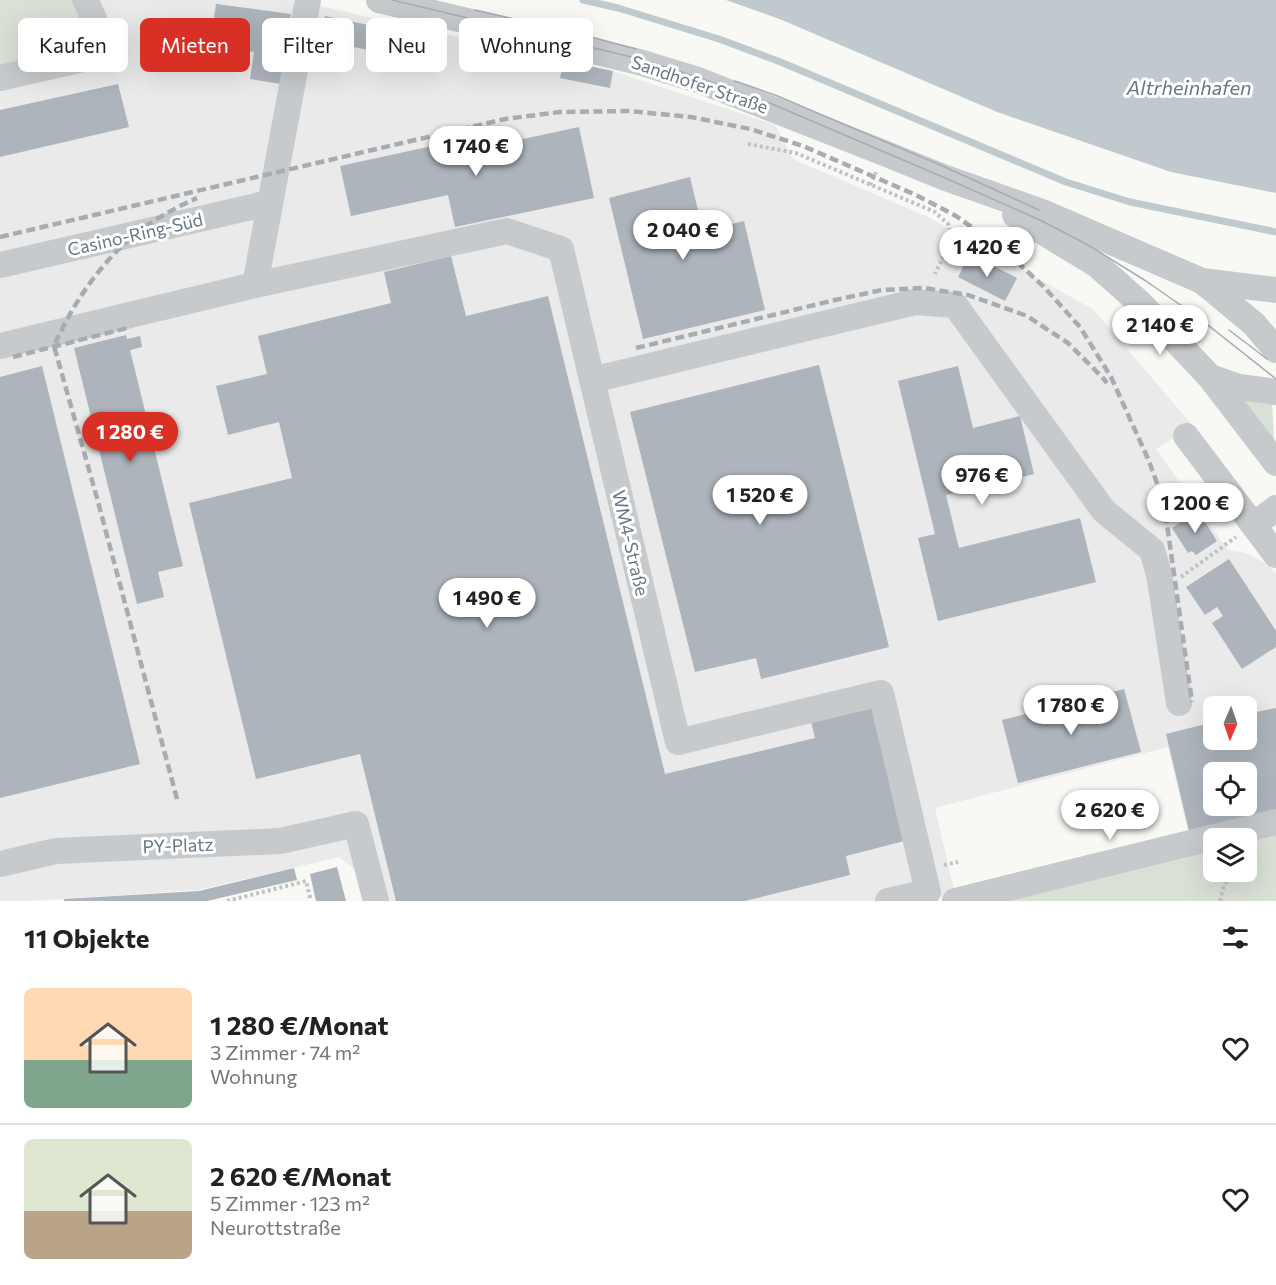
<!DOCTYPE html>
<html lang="de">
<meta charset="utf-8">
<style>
:root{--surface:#fff;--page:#f2f2f2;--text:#222;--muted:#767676;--line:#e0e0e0;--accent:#d93025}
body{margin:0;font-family:Commissioner,sans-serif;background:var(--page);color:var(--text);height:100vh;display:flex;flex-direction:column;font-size:22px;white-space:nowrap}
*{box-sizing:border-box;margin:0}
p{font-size:20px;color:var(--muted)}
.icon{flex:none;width:33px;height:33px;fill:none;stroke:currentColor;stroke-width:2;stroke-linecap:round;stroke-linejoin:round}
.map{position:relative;height:901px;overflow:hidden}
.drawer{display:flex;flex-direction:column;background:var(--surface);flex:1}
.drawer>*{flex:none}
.guide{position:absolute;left:18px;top:18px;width:600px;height:54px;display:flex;gap:12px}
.needle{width:39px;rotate:182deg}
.tools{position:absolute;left:1203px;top:696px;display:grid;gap:12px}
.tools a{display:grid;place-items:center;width:54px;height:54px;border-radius:9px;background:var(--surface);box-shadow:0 6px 24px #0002;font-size:30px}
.price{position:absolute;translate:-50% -51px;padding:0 14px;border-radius:21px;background:#fff;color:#222;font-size:20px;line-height:39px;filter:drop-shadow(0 2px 3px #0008)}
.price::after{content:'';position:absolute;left:50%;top:36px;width:18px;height:14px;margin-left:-9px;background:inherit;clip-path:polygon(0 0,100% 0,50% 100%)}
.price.selected{background:var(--accent);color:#fff}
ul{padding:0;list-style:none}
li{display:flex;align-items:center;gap:18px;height:150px;padding:0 24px}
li+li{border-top:2px solid var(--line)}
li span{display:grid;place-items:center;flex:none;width:168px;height:120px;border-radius:9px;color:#555}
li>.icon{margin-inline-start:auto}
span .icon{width:72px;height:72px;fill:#fffc;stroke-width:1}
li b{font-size:26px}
h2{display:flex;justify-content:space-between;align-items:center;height:72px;padding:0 24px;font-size:26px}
.chip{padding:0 21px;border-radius:9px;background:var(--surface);box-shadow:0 6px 24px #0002;font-size:21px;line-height:54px}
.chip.selected{background:var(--accent);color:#fff}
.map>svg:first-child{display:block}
</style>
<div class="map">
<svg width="1276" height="901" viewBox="0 0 1276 901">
<rect width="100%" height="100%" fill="#f8f8f5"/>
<path fill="#e9eae9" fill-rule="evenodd" d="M 0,0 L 292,0 L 613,71 L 775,125 L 793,159 L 928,217 L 1094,310 L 1193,426 L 1156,449 L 1228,550 L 1246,553 L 1269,565 L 1276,574 L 1276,811 L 1188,831 L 1168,747 L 935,808 L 955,894 L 927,901 L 364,901 L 356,870 L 339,857 L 198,890 L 29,901 L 0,901 ZM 1214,706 L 1246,706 L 1246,740 L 1214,740 ZM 1214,772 L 1246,772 L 1246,806 L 1214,806 Z"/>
<g fill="#d9e0d6">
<polygon points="0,0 74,0 85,30 77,46 67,53 0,69"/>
<polygon points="1241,399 1272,400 1274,441"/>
<polygon points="1276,832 1276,901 993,901 1213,847 1214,872 1246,872 1247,839"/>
</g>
<polygon fill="#c0c9ce" points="726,0 1276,0 1276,193 1171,172 997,112 782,20"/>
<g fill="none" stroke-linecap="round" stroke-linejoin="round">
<polyline stroke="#c0c9ce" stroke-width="7" points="583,0 618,8 719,39 778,61 1066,182 1130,202 1276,232"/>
</g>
<g fill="#adb4bb" fill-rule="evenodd">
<polygon points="216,4 291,14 281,84 250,79 254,52 210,45"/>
<polygon points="325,16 378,27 373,51 320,40"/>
<polygon points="564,61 613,71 610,88 560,78"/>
<polygon points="118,84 129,127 0,157 0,110"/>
<polygon points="579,127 594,198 455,227 448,195 351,216 340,166 483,135 486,147"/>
<polygon points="690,177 703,231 744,221 765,310 643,339 609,198"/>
<polygon points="970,254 1017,278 1005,301 958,277"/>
<polygon points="451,256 466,316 548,296 665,774 815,738 810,717 872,701 908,840 846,856 850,875 745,901 396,901 360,754 256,779 189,503 292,478 279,422 228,435 216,386 267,374 258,336 391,303 384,272"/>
<polygon points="126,335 127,339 140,336 142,347 130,350 183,566 158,572 164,597 137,604 74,348"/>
<polygon points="819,365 889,647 761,679 756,658 695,672 630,412"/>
<polygon points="42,366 140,764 0,798 0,377"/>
<polygon points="958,366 973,428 1020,416 1034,474 946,495 959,548 1080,518 1096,582 938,621 918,538 935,534 898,381"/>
<polygon points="1198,511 1217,541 1196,555 1192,551 1188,553 1172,528"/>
<polygon points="1229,559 1276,631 1276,647 1242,669 1212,623 1223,616 1217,607 1205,615 1186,587"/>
<polygon points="1124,689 1141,752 1018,783 1002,720"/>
<path d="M 1276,708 L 1276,810 L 1189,831 L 1166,734 L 1214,722 L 1214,740 L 1246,740 L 1246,714 ZM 1214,772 L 1246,772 L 1246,806 L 1214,806 Z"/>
<polygon points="337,867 346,901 316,901 310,874"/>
<polygon points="294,868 297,880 207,901 64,901 64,899 199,891"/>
</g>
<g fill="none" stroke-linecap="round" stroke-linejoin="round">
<g stroke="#c0c2c4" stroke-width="4" stroke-dasharray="3 3" stroke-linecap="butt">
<polyline points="748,144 796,153 935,212 949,225 952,239 935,274"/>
<polyline points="870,185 876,172"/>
<polyline points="1181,577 1236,537"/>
<polyline points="944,865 958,862"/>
<polyline points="227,901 306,881 311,901"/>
<polyline points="1220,901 1224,885 1233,872"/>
</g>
<g stroke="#c6cacd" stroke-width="26">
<polyline points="379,0 639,62 698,80 884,153 943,177 1042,212 1202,281 1254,324 1276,350"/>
<path d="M 0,78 L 87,58 C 89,54 93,50 95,46 C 102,30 92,14 85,0"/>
<polyline points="1015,215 1097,265 1141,304 1210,377 1276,463"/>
<polyline points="0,265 269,203"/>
<polyline points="1202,281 1276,290"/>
<polyline points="255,285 308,0"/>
<polyline points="0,346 255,285 507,231 561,249 678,742 881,693 928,892 888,901"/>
<polyline points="1210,377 1239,387 1276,392"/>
<polyline points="592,380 915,302 955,305 1104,511 1152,550 1159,574 1179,703"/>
<polyline points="1186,436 1276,555"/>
<polyline points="1254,525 1276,508"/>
<polyline points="0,864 56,851 280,841 356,824 376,901"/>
<polyline points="955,901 1276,822"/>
</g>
<g stroke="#a6acb2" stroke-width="1.5">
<polyline points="392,0 640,59 700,78 772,104 943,177 1040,220 1088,245 1146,281 1199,318 1276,379"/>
<polyline points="475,10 576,33 636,49"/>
<polyline points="735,81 775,95 945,167 1039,210"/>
<polyline points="1229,330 1267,359"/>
</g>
<g stroke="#a6acb2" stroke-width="4.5" stroke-dasharray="9 4.5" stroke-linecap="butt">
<polyline points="0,237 505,119 560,112 629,111 691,117 750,129 803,146 916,195 956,216 1002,248 1043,286 1080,327 1111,377 1149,461 1164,503 1192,702"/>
<polyline points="636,348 835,300 882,290 924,288 968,295 1027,316 1068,343 1102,377 1107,383"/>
<polyline points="13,357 131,327"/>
<path d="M 177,799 L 97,498 L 54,346 C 70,310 91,277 119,249 C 125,244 130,237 136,233 C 155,219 175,208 197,198"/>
</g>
</g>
<g text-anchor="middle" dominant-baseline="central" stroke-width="6" stroke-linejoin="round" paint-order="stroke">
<g font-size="18" fill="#677787" stroke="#fff">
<text transform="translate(700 84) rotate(19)">Sandhofer Straße</text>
<text transform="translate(135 234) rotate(-13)">Casino-Ring-Süd</text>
<text transform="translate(631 543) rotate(77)">WM4-Straße</text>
<text transform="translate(178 845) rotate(-2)">PY-Platz</text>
</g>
<g font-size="20" font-style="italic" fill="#637882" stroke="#fff">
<text x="1189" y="87">Altrheinhafen</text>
</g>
</g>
</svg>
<div class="tools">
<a><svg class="needle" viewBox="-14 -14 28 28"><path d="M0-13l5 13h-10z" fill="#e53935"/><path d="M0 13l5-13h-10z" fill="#767676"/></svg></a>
<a><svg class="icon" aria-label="locate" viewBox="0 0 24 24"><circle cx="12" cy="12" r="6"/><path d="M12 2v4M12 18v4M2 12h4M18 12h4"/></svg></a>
<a><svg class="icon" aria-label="layers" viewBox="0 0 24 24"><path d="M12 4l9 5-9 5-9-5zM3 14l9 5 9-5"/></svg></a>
</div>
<b class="price" style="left:476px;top:177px">1 740 €</b>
<b class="price" style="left:683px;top:261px">2 040 €</b>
<b class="price" style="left:987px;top:278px">1 420 €</b>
<b class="price" style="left:1160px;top:356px">2 140 €</b>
<b class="price selected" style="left:130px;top:463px">1 280 €</b>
<b class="price" style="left:982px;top:506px">976 €</b>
<b class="price" style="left:760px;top:526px">1 520 €</b>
<b class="price" style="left:1195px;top:534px">1 200 €</b>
<b class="price" style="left:487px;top:629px">1 490 €</b>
<b class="price" style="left:1071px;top:736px">1 780 €</b>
<b class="price" style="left:1110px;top:841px">2 620 €</b>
<div class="guide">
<a class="chip">Kaufen</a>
<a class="chip selected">Mieten</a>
<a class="chip">Filter</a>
<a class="chip">Neu</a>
<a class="chip">Wohnung</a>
</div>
</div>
<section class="drawer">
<h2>11 Objekte<svg class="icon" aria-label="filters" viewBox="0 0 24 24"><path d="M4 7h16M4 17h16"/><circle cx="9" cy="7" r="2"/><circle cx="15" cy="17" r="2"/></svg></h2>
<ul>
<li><span style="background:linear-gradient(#ffd9b3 60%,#7fa58c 0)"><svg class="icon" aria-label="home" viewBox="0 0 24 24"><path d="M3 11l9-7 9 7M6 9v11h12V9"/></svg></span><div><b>1 280 €/Monat</b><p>3 Zimmer · 74 m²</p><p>Wohnung</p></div><svg class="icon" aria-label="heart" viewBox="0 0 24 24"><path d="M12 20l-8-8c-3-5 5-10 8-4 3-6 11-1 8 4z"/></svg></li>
<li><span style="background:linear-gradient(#dfe7d0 60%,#b9a48a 0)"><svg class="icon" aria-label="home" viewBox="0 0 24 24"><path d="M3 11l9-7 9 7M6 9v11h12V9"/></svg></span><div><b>2 620 €/Monat</b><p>5 Zimmer · 123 m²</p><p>Neurottstraße</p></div><svg class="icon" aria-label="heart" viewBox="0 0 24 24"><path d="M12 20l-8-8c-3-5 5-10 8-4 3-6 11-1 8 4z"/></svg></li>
</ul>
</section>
